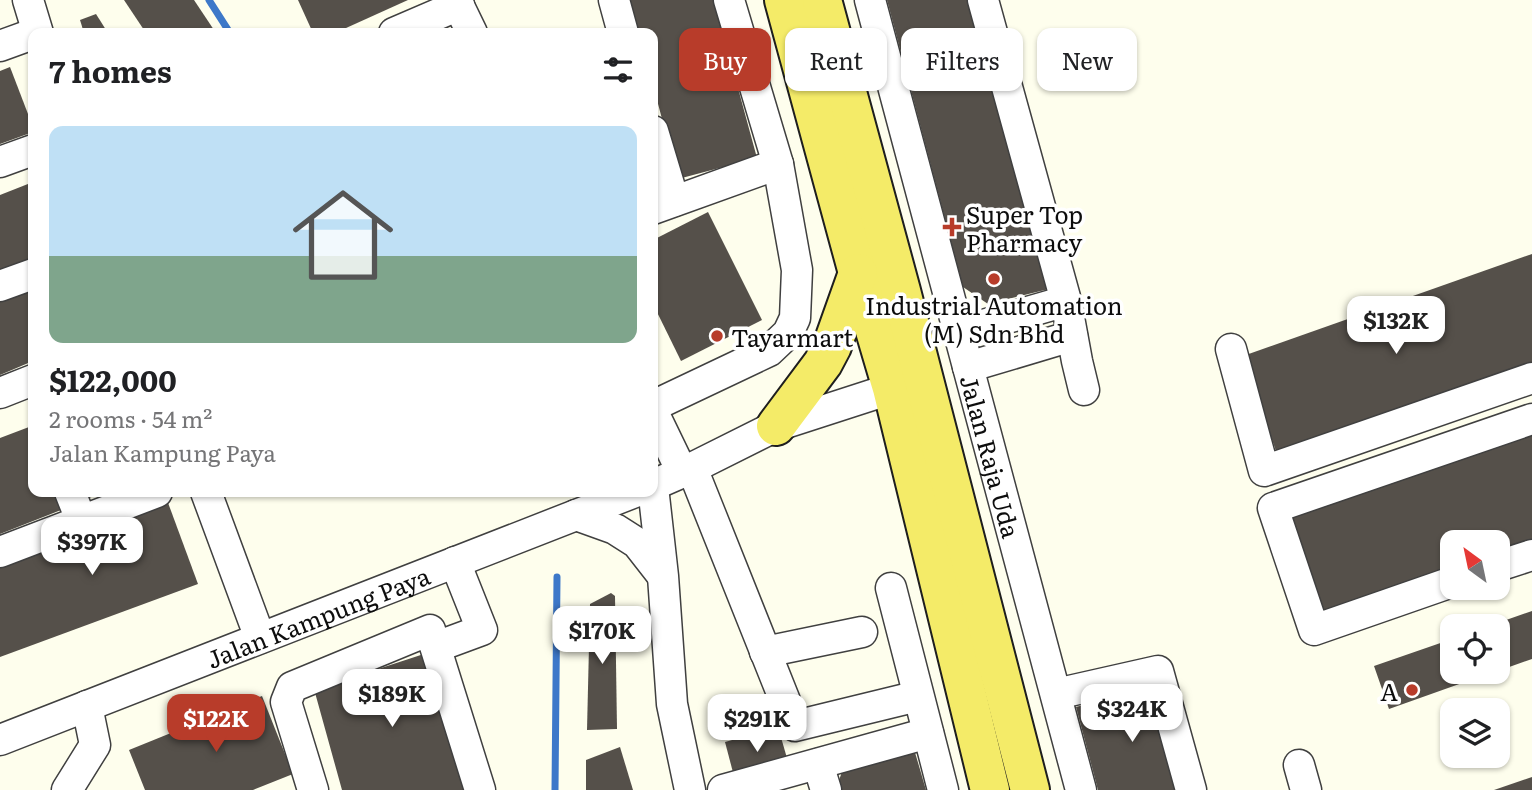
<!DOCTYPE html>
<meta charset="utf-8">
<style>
:root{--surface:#fff;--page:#f2f2f2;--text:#202124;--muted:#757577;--line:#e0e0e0;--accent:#b83c2a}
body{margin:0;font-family:Literata,serif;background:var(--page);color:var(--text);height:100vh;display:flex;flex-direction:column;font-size:26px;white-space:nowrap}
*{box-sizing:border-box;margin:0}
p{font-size:23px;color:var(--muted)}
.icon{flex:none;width:38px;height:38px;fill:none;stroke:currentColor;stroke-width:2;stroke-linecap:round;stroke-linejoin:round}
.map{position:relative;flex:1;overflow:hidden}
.panel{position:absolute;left:28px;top:28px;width:630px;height:469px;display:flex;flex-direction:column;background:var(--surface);border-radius:14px;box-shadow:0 2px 5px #0004}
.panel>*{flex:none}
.guide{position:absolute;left:679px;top:28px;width:665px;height:63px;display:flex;gap:14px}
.needle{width:46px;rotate:327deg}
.tools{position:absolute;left:1440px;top:530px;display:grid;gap:14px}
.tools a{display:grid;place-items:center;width:70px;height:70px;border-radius:14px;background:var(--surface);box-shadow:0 2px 5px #0004;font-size:35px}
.price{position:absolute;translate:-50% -60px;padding:0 16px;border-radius:14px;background:#fff;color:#222;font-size:23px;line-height:46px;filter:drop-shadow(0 2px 4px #0008)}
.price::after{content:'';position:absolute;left:50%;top:42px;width:21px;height:16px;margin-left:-10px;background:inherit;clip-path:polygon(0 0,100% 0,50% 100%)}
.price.active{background:var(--accent);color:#fff}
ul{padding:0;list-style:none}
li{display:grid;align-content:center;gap:14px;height:371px;padding:0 21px}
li+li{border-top:2px solid var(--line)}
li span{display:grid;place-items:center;height:217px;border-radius:14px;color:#555}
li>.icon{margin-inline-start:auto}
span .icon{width:126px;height:126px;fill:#fffc;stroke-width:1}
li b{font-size:30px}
h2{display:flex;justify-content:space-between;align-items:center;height:84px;padding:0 21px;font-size:30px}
.chip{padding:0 24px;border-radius:14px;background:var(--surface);box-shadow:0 2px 5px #0004;font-size:24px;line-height:63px}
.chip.active{background:var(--accent);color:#fff}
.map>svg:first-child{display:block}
</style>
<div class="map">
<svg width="1532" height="790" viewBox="0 0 1532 790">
<rect width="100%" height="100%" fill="#fefeed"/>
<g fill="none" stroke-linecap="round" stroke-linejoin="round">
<g stroke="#3d78c9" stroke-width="7">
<polyline points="209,0 230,33"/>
<polyline points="555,790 557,577"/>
</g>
</g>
<g fill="#55504a">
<polygon points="124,0 194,0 216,33 146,33"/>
<polygon points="298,0 408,0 335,33 313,33"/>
<polygon points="630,0 714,0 757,158 678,179 653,85 653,33 639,33"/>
<polygon points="887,0 975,0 1053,288 988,304 963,287"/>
<polygon points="96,14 108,33 84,33 80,20"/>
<polygon points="10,67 33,127 33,132 0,144 0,71"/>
<polygon points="33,182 33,258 0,271 0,195"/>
<polygon points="708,212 762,320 681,361 653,304 653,240"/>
<polygon points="1532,254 1532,364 1277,454 1243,356"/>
<polygon points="33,285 33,361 0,375 0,299"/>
<polygon points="29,427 33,439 33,492 54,492 61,510 0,534 0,438"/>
<polygon points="1532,434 1532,544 1498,556 1498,542 1452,542 1452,571 1322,615 1289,516"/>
<polygon points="81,492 104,492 84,500"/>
<polygon points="167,500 198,584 0,657 0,562"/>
<polygon points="611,593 615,596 617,729 587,730 590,604"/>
<polygon points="1532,611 1532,659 1498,671 1498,626 1489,626"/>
<polygon points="1452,639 1452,672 1493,672 1389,709 1374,666"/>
<polygon points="430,652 473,790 342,790 314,689 372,660 375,670"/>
<polygon points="1141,690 1160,693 1188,790 1098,790 1076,707"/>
<polygon points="262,696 293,774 253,790 145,790 129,750"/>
<polygon points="778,727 789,765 735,780 725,742"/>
<polygon points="620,747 633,790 586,790 586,760"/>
<polygon points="914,749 926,790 839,790 838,783 843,769"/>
<polygon points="1532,777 1532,790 1494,790"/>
</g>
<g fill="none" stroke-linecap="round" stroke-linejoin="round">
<g stroke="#404040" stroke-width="33">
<g id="minor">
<polyline points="28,0 38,33"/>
<polyline points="456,0 472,33"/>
<polyline points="614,0 623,33"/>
<path id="s1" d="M 870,0 L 1081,790"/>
<polyline points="983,0 1066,301 1077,361 1084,390"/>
<polyline points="394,33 459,5"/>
<polyline points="0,46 33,34"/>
<polyline points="653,131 674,201"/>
<polyline points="0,162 33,150"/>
<polyline points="653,209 778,164"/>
<polyline points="0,286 33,274"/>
<polyline points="959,332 1066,301"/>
<polyline points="1231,349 1264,471 1532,378"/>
<polyline points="968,367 1072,336"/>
<polyline points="0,393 33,380"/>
<polyline points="653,406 769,351 788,333 795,318 797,270 778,164 729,0"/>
<polyline points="653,412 682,472"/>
<polyline points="692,468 795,726 918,696"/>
<polyline points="653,485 692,468 776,426 912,382"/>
<polyline points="653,487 663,576 672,704 690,790"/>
<polyline points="70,492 81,520"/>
<polyline points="206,492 260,638"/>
<polyline points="576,515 615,529 637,543 662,575"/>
<polyline points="0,552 157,492"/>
<polyline points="1498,566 1532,555"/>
<polyline points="1452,582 1314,630 1273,508 1532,419"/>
<polyline points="891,588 943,790"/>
<polyline points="436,647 482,630 455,562"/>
<polyline points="765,652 862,632"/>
<polyline points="1056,694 1158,671 1191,790"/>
<path id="s2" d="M 0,740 L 635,492"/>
<polyline points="818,764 826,790"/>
<polyline points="1299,765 1306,790"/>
<polyline points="67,790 95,745 87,706"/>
<polyline points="313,790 286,702 292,687 430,630 480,790"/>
<polyline points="723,790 928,733"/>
</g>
</g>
<g stroke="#1e1e1e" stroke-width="42">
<g id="major">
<polyline points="784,0 858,273 892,388 990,790"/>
<polyline points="822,0 901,291 1030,790"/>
<polyline points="776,426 823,363 832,346 858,273"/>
</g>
</g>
<use href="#minor" stroke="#fff" stroke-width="30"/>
<use href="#major" stroke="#f4eb68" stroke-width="38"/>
</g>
<g fill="#b83c2a" stroke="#fff" stroke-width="2.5">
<path d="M948.5 216.5h7v7h7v7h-7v7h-7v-7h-7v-7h7z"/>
<circle cx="994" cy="279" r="7"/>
<circle cx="717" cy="336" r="7"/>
<circle cx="1412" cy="690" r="7"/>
</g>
<g text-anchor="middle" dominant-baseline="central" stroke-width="7" stroke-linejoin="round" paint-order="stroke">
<g font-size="24" fill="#0d0d0d" stroke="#fff" text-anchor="start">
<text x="966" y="213">Super Top<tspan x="966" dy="28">Pharmacy</tspan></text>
<text x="994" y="304" text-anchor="middle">Industrial Automation<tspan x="994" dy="28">(M) Sdn Bhd</tspan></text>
<text x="731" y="336">Tayarmart</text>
<text x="1398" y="690" text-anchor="end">A</text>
</g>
<g font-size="24" fill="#0d0d0d" stroke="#fff">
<text stroke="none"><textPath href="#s1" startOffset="472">Jalan Raja Uda</textPath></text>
<text stroke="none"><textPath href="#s2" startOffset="341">Jalan Kampung Paya</textPath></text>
</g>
</g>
</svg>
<div class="tools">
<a><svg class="needle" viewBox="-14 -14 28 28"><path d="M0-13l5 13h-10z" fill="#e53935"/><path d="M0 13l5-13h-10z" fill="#757577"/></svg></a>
<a><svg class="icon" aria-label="locate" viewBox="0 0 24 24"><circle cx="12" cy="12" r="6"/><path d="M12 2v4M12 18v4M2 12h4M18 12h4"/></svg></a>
<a><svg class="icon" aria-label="layers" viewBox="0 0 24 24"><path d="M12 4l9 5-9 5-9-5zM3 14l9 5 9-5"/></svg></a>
</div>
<b class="price" style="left:1396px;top:356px">$132K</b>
<b class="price" style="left:92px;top:577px">$397K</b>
<b class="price" style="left:602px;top:666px">$170K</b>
<b class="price" style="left:392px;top:729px">$189K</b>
<b class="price" style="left:1132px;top:744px">$324K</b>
<b class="price active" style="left:216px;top:754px">$122K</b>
<b class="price" style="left:757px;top:754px">$291K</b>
<div class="guide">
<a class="chip active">Buy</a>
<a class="chip">Rent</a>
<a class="chip">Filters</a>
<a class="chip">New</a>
</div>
<section class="panel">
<h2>7 homes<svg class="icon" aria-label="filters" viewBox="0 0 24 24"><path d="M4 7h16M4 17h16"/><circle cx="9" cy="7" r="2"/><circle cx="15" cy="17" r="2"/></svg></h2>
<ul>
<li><span style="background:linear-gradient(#bfe0f5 60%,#7fa58c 0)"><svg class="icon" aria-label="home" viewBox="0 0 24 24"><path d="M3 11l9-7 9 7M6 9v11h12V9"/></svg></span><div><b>$122,000</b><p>2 rooms · 54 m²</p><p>Jalan Kampung Paya</p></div></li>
</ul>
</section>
</div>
